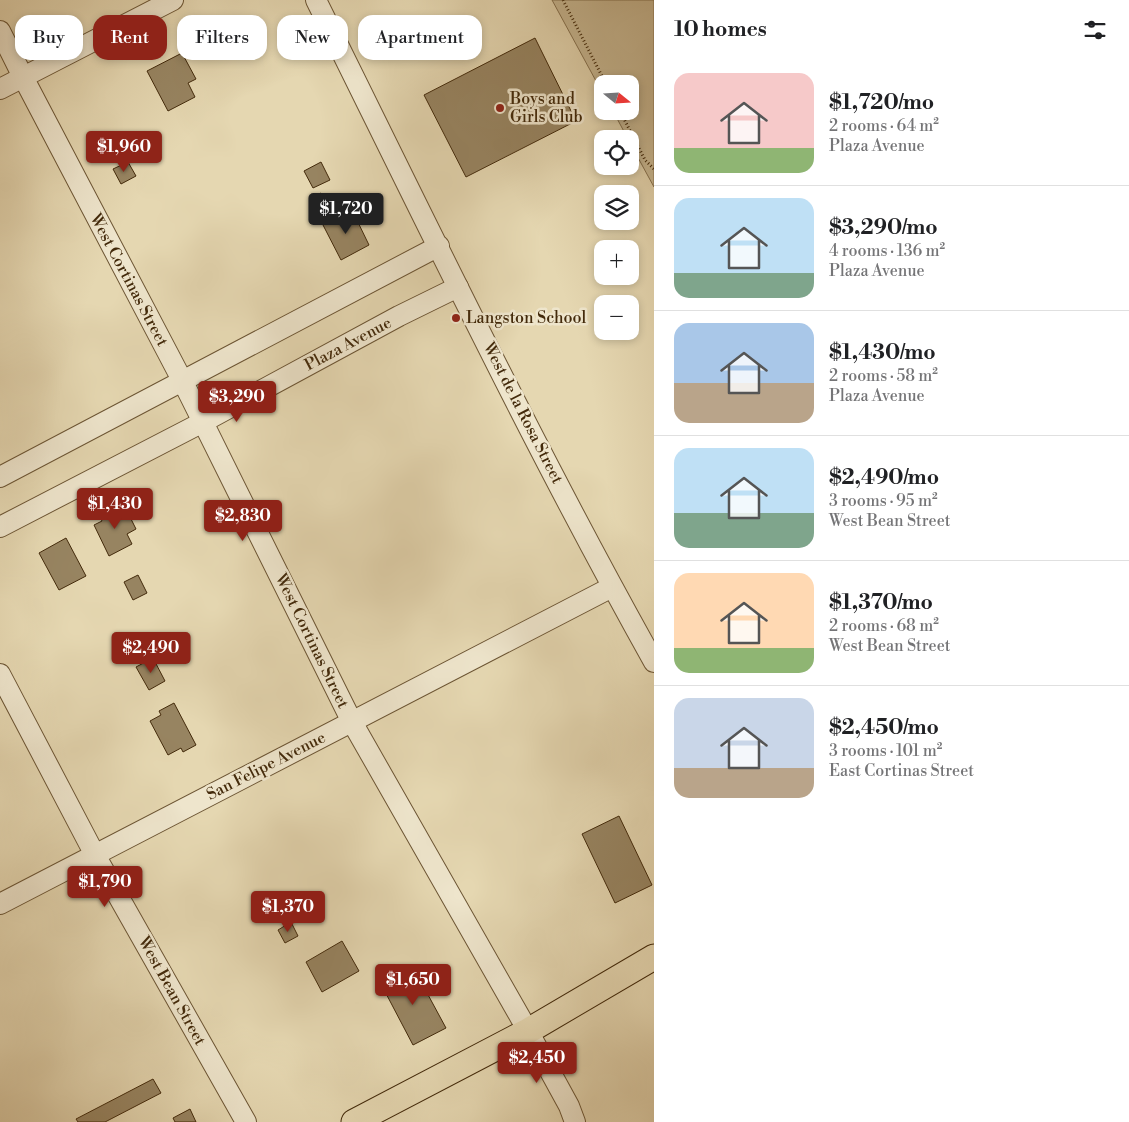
<!DOCTYPE html>
<meta charset="utf-8">
<style>
:root{--surface:#fff;--page:#f6f6f6;--text:#202124;--muted:#757577;--line:#e0e0e0;--accent:#8f2418}
body{margin:0;font-family:"Libre Bodoni",serif;background:var(--page);color:var(--text);height:100vh;display:flex;flex-direction:column;font-size:19px;white-space:nowrap}
*{box-sizing:border-box;margin:0}
p{font-size:16px;color:var(--muted)}
.icon{flex:none;width:28px;height:28px;fill:none;stroke:currentColor;stroke-width:2;stroke-linecap:round;stroke-linejoin:round}
.map{position:relative;flex:1;overflow:hidden}
.details{display:flex;flex-direction:column;background:var(--surface);width:475px}
.details>*{flex:none}
.guide{position:absolute;left:15px;top:15px;width:475px;height:45px;display:flex;gap:10px}
.needle{width:32px;rotate:108deg}
.tools{position:absolute;left:594px;top:75px;display:grid;gap:10px}
.tools a{display:grid;place-items:center;width:45px;height:45px;border-radius:10px;background:var(--surface);box-shadow:0 2px 8px #0003;font-size:25px}
.price{position:absolute;translate:-50% -42px;padding:0 11px;border-radius:5px;background:var(--accent);color:#fff;font-size:16px;line-height:32px;filter:drop-shadow(0 1px 2px #0008)}
.price::after{content:'';position:absolute;left:50%;top:30px;width:15px;height:11px;margin-left:-8px;background:inherit;clip-path:polygon(0 0,100% 0,50% 100%)}
.price.selected{background:#222;color:#fff}
ul{padding:0;list-style:none}
li{display:flex;align-items:center;gap:15px;height:125px;padding:0 20px}
li+li{border-top:1px solid var(--line)}
li span{display:grid;place-items:center;flex:none;width:140px;height:100px;border-radius:15px;color:#555}
li>.icon{margin-inline-start:auto}
span .icon{width:60px;height:60px;fill:#fffc;stroke-width:1}
li b{font-size:21px}
h2{display:flex;justify-content:space-between;align-items:center;height:60px;padding:0 20px;font-size:21px}
.tag{padding:0 18px;border-radius:15px;background:var(--surface);box-shadow:0 2px 8px #0003;font-size:18px;line-height:45px}
.tag.selected{background:var(--accent);color:#fff}
main{display:flex;flex:1;min-height:0}
.map>svg:first-child{display:block}
</style>
<main>
<div class="map">
<svg width="654" height="1122" viewBox="0 0 654 1122">
<rect width="100%" height="100%" fill="#e5d7b1"/>
<filter id="stains"><feTurbulence type="fractalNoise" baseFrequency=".004" numOctaves="4"/><feColorMatrix values="0 0 0 0 .2 0 0 0 0 .09 0 0 0 0 .02 0 0 0 .5 -.17"/></filter>
<radialGradient id="worn" r=".72"><stop offset=".6" stop-color="#630" stop-opacity="0"/><stop offset="1" stop-color="#630" stop-opacity=".3"/></radialGradient>
<polygon fill="#c9ba95" stroke="#867250" points="552,0 654,0 654,187 630,143 630,139 628,139 613,111 630,111 630,84 602,84 602,92"/>
<g fill="#978461" stroke="#432a0b">
<polygon points="535,38 576,121 466,177 424,95"/>
<polygon points="182,53 196,79 188,83 195,97 168,111 147,71"/>
<polygon points="128,162 136,176 121,184 113,169"/>
<polygon points="321,162 330,180 313,188 304,171"/>
<polygon points="321,193 329,209 318,215 310,199"/>
<polygon points="352,210 369,245 341,260 323,225"/>
<polygon points="124,505 136,529 127,534 132,544 109,556 94,525 102,521 100,517"/>
<polygon points="66,538 86,576 59,590 39,553"/>
<polygon points="138,575 147,593 133,600 124,582"/>
<polygon points="153,658 165,681 149,690 136,667"/>
<polygon points="174,703 196,745 183,752 181,748 168,755 150,721 161,715 159,711"/>
<polygon points="619,816 652,885 615,903 582,834"/>
<polygon points="291,922 298,936 285,943 278,930"/>
<polygon points="342,941 359,971 322,992 306,962"/>
<polygon points="413,967 446,1028 413,1045 381,984"/>
<polygon points="153,1079 161,1093 105,1122 78,1122 76,1119"/>
<polygon points="190,1109 196,1122 175,1122 173,1118"/>
</g>
<g fill="none" stroke-linecap="round" stroke-linejoin="round">
<g stroke="#6c5534" stroke-width="22">
<g id="minor">
<path d="M 316,0 C 426,222 533,446 654,662"/>
<polyline points="0,31 23,77 183,382 352,722 528,1031 569,1106 575,1122"/>
<polyline points="0,89 173,0"/>
<polyline points="0,477 439,246"/>
<polyline points="0,527 203,422 399,316 458,287"/>
<polyline points="0,674 95,855 246,1122"/>
<polyline points="0,904 612,587"/>
</g>
</g>
<g stroke="#432a0b" stroke-width="27">
<polyline id="major" points="354,1122 528,1031 654,957"/>
</g>
<g stroke="#432a0b" stroke-width="3" stroke-dasharray="1 2.5" stroke-linecap="butt">
<polyline points="563,0 606,84"/>
<polyline points="620,111 645,160 654,169"/>
</g>
<use href="#minor" stroke="#eee5cc" stroke-width="20"/>
<use href="#major" stroke="#e5d7b1" stroke-width="25"/>
</g>
<g fill="#8f2418" stroke="#eee5cc" stroke-width="2">
<circle cx="500" cy="108" r="5"/>
<circle cx="456" cy="318" r="5"/>
</g>
<g text-anchor="middle" dominant-baseline="central" stroke-width="5" stroke-linejoin="round" paint-order="stroke">
<g font-size="16" fill="#432a0b" stroke="#eee5cc" text-anchor="start">
<text x="510" y="99">Boys and<tspan x="510" dy="18">Girls Club</tspan></text>
<text x="466" y="318">Langston School</text>
</g>
<g font-size="16" fill="#432a0b" stroke="#eee5cc">
<text transform="translate(129 280) rotate(62)">West Cortinas Street</text>
<text transform="translate(348 344) rotate(-28)">Plaza Avenue</text>
<text transform="translate(523 413) rotate(63)">West de la Rosa Street</text>
<text transform="translate(312 641) rotate(64)">West Cortinas Street</text>
<text transform="translate(266 766) rotate(-27)">San Felipe Avenue</text>
<text transform="translate(172 991) rotate(61)">West Bean Street</text>
</g>
</g>
<rect width="100%" height="100%" filter="url(#stains)"/>
<rect width="100%" height="100%" fill="url(#worn)"/>
</svg>
<div class="tools">
<a><svg class="needle" viewBox="-14 -14 28 28"><path d="M0-13l5 13h-10z" fill="#e53935"/><path d="M0 13l5-13h-10z" fill="#757577"/></svg></a>
<a><svg class="icon" aria-label="locate" viewBox="0 0 24 24"><circle cx="12" cy="12" r="6"/><path d="M12 2v4M12 18v4M2 12h4M18 12h4"/></svg></a>
<a><svg class="icon" aria-label="layers" viewBox="0 0 24 24"><path d="M12 4l9 5-9 5-9-5zM3 14l9 5 9-5"/></svg></a>
<a>+</a>
<a>−</a>
</div>
<b class="price" style="left:124px;top:173px">$1,960</b>
<b class="price selected" style="left:346px;top:235px">$1,720</b>
<b class="price" style="left:237px;top:423px">$3,290</b>
<b class="price" style="left:115px;top:530px">$1,430</b>
<b class="price" style="left:243px;top:542px">$2,830</b>
<b class="price" style="left:151px;top:674px">$2,490</b>
<b class="price" style="left:105px;top:908px">$1,790</b>
<b class="price" style="left:288px;top:933px">$1,370</b>
<b class="price" style="left:413px;top:1006px">$1,650</b>
<b class="price" style="left:537px;top:1084px">$2,450</b>
<div class="guide">
<a class="tag">Buy</a>
<a class="tag selected">Rent</a>
<a class="tag">Filters</a>
<a class="tag">New</a>
<a class="tag">Apartment</a>
</div>
</div>
<section class="details">
<h2>10 homes<svg class="icon" aria-label="filters" viewBox="0 0 24 24"><path d="M4 7h16M4 17h16"/><circle cx="9" cy="7" r="2"/><circle cx="15" cy="17" r="2"/></svg></h2>
<ul>
<li><span style="background:linear-gradient(#f6c9c9 75%,#8fb573 0)"><svg class="icon" aria-label="home" viewBox="0 0 24 24"><path d="M3 11l9-7 9 7M6 9v11h12V9"/></svg></span><div><b>$1,720/mo</b><p>2 rooms · 64 m²</p><p>Plaza Avenue</p></div></li>
<li><span style="background:linear-gradient(#bfe0f5 75%,#7fa58c 0)"><svg class="icon" aria-label="home" viewBox="0 0 24 24"><path d="M3 11l9-7 9 7M6 9v11h12V9"/></svg></span><div><b>$3,290/mo</b><p>4 rooms · 136 m²</p><p>Plaza Avenue</p></div></li>
<li><span style="background:linear-gradient(#a9c7e8 60%,#b9a48a 0)"><svg class="icon" aria-label="home" viewBox="0 0 24 24"><path d="M3 11l9-7 9 7M6 9v11h12V9"/></svg></span><div><b>$1,430/mo</b><p>2 rooms · 58 m²</p><p>Plaza Avenue</p></div></li>
<li><span style="background:linear-gradient(#bfe0f5 65%,#7fa58c 0)"><svg class="icon" aria-label="home" viewBox="0 0 24 24"><path d="M3 11l9-7 9 7M6 9v11h12V9"/></svg></span><div><b>$2,490/mo</b><p>3 rooms · 95 m²</p><p>West Bean Street</p></div></li>
<li><span style="background:linear-gradient(#ffd9b3 75%,#8fb573 0)"><svg class="icon" aria-label="home" viewBox="0 0 24 24"><path d="M3 11l9-7 9 7M6 9v11h12V9"/></svg></span><div><b>$1,370/mo</b><p>2 rooms · 68 m²</p><p>West Bean Street</p></div></li>
<li><span style="background:linear-gradient(#c9d6e8 70%,#b9a48a 0)"><svg class="icon" aria-label="home" viewBox="0 0 24 24"><path d="M3 11l9-7 9 7M6 9v11h12V9"/></svg></span><div><b>$2,450/mo</b><p>3 rooms · 101 m²</p><p>East Cortinas Street</p></div></li>
</ul>
</section>
</main>
